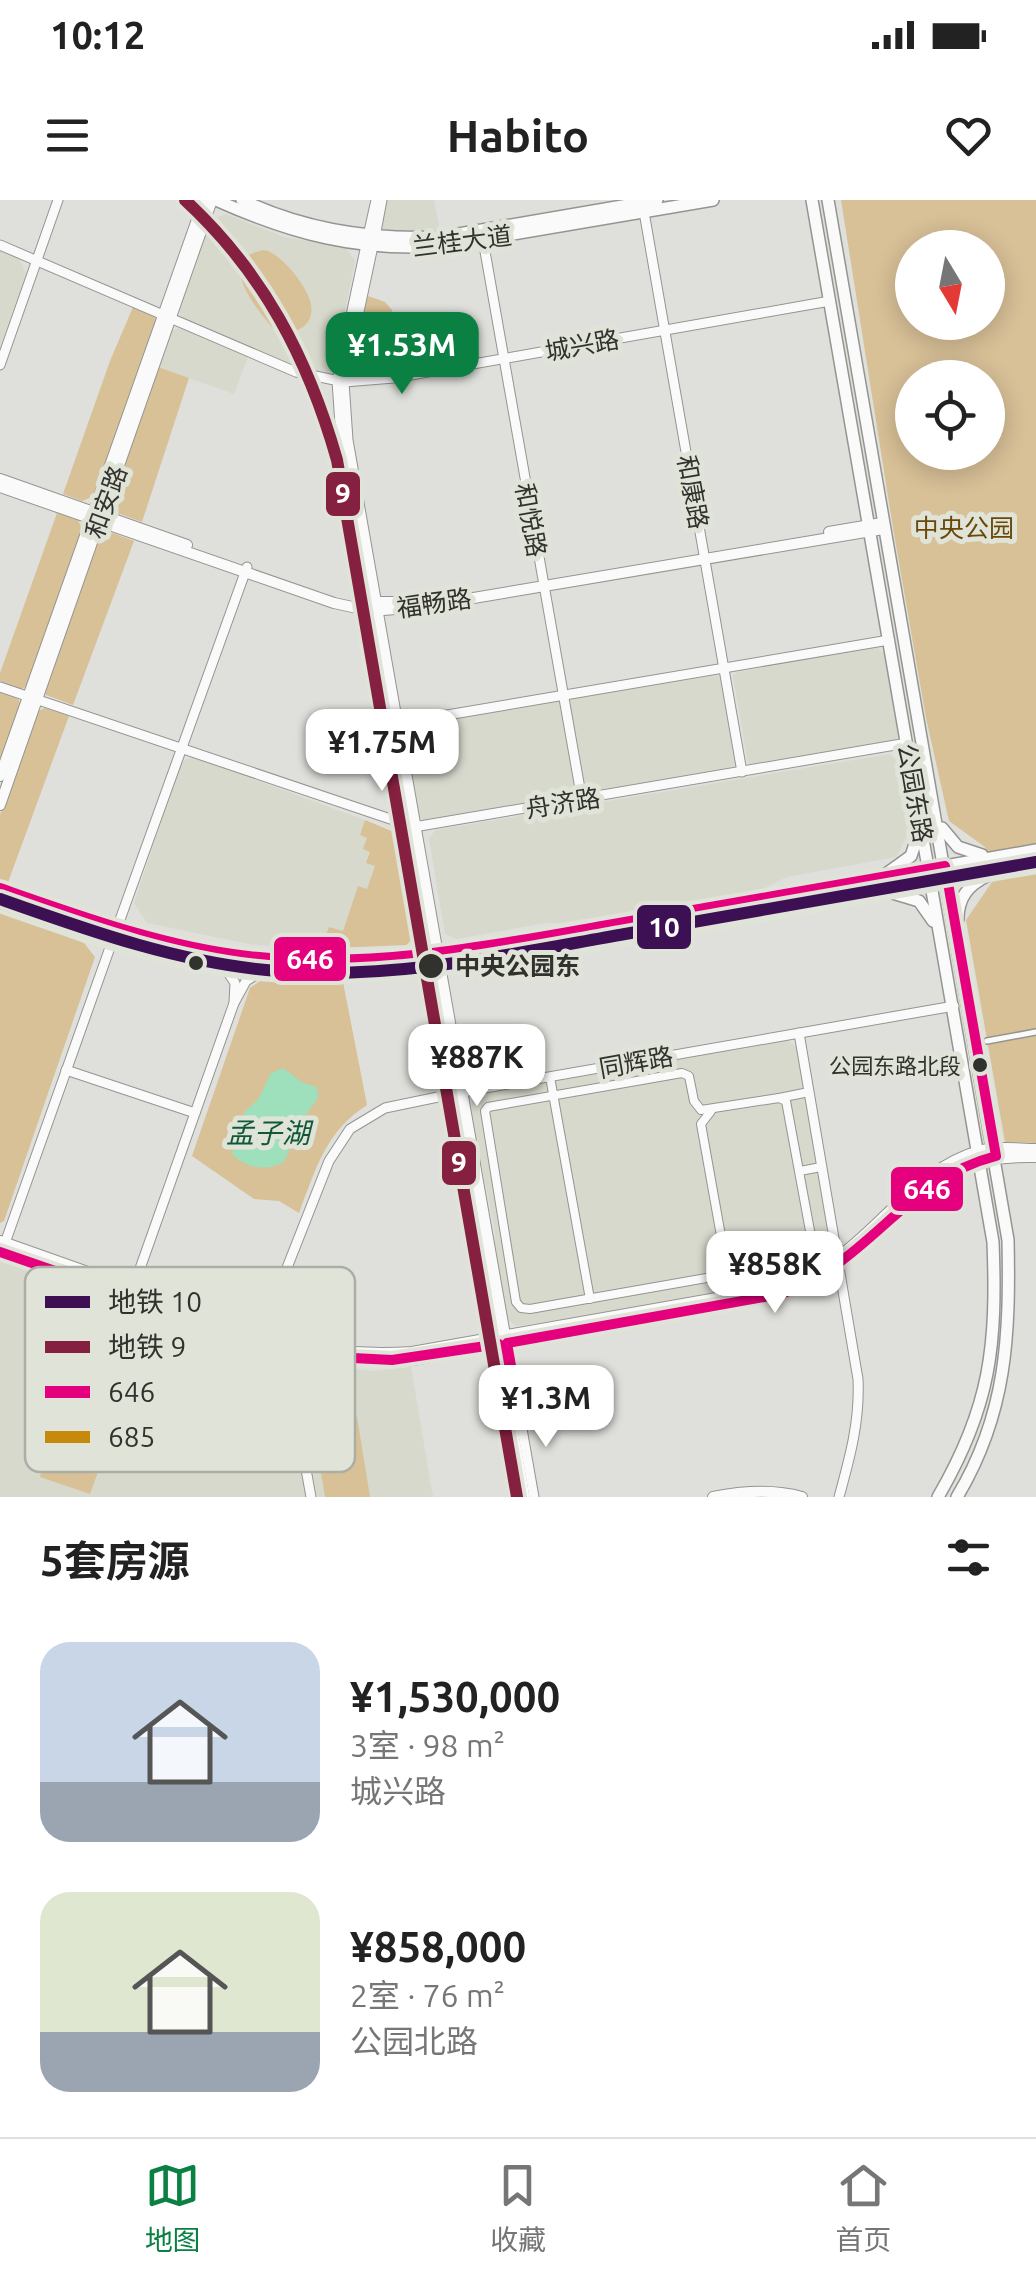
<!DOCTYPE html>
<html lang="zh">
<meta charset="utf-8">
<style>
:root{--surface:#fff;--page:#f2f2f2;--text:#222;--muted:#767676;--line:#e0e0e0;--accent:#0b8043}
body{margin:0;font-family:Ubuntu,"Noto Sans SC",sans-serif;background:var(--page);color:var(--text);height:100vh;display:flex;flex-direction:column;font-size:38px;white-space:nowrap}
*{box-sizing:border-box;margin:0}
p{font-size:32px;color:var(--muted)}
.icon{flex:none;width:55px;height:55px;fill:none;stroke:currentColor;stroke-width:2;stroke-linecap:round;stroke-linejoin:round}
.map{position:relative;height:1297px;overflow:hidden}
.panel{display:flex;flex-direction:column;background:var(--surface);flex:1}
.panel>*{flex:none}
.needle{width:65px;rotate:170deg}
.tools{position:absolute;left:895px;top:30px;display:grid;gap:20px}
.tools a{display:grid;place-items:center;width:110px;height:110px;border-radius:50%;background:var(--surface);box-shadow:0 5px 25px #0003;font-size:50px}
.price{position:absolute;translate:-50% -85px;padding:0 22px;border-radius:20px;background:#fff;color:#222;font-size:32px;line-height:65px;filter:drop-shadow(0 2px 5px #0008)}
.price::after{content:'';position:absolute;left:50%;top:60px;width:30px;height:22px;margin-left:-15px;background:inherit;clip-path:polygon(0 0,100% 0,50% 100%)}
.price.selected{background:var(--accent);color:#fff}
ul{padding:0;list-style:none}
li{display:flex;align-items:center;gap:30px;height:250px;padding:0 40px}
li span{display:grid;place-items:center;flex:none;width:280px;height:200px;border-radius:30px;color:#555}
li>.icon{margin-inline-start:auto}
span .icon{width:120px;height:120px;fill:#fffc;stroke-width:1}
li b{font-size:42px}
h2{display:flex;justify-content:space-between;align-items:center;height:120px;padding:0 40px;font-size:42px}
.status{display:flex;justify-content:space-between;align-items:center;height:70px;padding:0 50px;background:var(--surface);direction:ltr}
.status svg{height:28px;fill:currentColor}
header{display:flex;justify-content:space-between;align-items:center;height:130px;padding:0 40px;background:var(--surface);font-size:45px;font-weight:700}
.menu{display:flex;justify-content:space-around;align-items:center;height:140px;border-top:2px solid var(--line);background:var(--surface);font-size:28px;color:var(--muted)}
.menu a{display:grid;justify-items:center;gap:5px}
.menu .selected{color:var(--accent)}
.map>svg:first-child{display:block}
</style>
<div class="status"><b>10:12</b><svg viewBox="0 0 49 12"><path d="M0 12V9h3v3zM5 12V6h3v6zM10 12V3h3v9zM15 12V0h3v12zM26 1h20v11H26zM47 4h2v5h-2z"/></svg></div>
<header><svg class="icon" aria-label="menu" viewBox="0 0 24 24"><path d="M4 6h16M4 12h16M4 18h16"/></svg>Habito<svg class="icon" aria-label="heart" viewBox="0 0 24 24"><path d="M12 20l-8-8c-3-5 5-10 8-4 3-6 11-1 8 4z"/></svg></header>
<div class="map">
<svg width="1036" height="1297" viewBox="0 0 1036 1297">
<rect width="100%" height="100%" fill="#dfe0db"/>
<g fill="#d6d9cc">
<polygon points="386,0 434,0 440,32 385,32 380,26"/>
<polygon points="226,14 284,37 345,47 355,61 333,171 327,175 296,167 182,118 179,110 210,20"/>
<polygon points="0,50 19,58 26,74 0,146"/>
<polygon points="180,128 248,157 234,194 158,167 170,131"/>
<polygon points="877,448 884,453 898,537 892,543 754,567 748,563 733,476 737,472"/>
<polygon points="717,475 722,479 737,565 732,571 426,622 418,616 404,533 409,526"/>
<polygon points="889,554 899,562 911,628 896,657 787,677 765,688 561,723 546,723 456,739 445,734 429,639 435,630"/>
<polygon points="192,557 365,620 360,635 367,637 375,666 367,689 358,687 343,731 310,749 249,744 147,723 134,703 181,562"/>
<polygon points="787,840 797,847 832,1051 827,1058 805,1072 776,1083 591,1116 516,1126 507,1119 494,1049 495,1031 469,905 476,895"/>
<polygon points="0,1057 275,1153 283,1162 307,1297 0,1297"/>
<polygon points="306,1163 372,1171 411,1167 433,1297 317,1297 295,1173"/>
</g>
<g fill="#d8c097" fill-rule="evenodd">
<path d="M 841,0 L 1036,0 L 1036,943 L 1005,942 L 966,720 L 992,682 L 985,647 L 949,621 L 926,518 L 893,328 ZM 912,48 L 988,48 L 988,122 L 912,122 ZM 912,178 L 988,178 L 988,252 L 912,252 Z"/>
<path d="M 264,50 C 281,53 308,87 311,105 C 315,129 289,138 272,127 C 255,107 215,59 264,50 Z"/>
<polygon points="368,96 385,102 392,110 403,172 357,177 350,171"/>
<polygon points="133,107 154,116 158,124 95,296 82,301 63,294 110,161"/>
<polygon points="158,167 189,178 142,322 117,313 111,302"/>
<polygon points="57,313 78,320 84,333 28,486 21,489 0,481 0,473"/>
<polygon points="113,333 134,341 73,505 46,495 43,491 100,338"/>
<polygon points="0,492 18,499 22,506 0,568"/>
<polygon points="45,508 69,516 7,685 0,682 0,615 36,512"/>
<polygon points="365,620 401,635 418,735 406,745 310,749 324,740 329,727 343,731 358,686 367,689 375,666 366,663 370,652 363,649 367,638 360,635"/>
<polygon points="0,713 84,743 95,757 4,1021 0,1023"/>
<path d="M 263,779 L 343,782 L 367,905 C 325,932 316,969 299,1013 L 279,1001 L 254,999 L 192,956 L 250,788 Z"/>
<polygon points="343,1210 357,1217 370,1297 325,1297 314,1230 325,1213"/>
<polygon points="47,1255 98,1272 90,1294 40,1277"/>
</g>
<path fill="#9edfbc" d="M 283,868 L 303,883 L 317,887 L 318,898 L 302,920 L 284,962 C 266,972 246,968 232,954 L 244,913 L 259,898 L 271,873 Z"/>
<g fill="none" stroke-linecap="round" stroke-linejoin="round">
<g stroke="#949591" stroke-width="8">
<polyline id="pedestrian" points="987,841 1036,832"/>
</g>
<g stroke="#949591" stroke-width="10">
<g id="minor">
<polygon points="682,873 689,876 694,901 701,910 779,898 786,901 813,1047 811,1056 803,1061 530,1109 521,1108 516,1102 485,911 488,907"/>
<polyline points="550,877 590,1099"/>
<polyline points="779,898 809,892"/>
<polyline points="711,911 701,924 728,1075"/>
<polyline points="800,971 821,967"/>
</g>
</g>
<g stroke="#949591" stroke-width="11">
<g id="tertiary">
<polyline points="644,12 742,572"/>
<polyline points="368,36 376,0"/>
<polyline points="375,37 382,0"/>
<polyline points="483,40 582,600"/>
<polyline points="0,45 296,172 344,182 394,178 830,101"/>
<polyline points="366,45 337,181 341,239 525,1297"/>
<polyline points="373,46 344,182 348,240 534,1297"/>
<polyline points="0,165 58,0"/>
<polyline points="0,487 414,627 907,543"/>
<polyline points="394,524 889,440"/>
<polyline points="117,728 247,367"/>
<polyline points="223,765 235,783 234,803 246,781 262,771"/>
<path d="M 799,833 L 858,1179 C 860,1221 850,1257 839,1297"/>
<polyline points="66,870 195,913"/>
<polyline points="5,1043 113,739"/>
<polyline points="131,1094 234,803"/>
<polyline points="311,1297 283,1141 281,1083 329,961 350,929 385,908 462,892 954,806"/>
</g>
</g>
<g stroke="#949591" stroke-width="12">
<g id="secondary">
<polyline points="0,279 187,345"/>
<polyline points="0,287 334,403 371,411 420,407 883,329"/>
<polyline points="829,332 882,323"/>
<polyline points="360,402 403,402"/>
<polyline points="0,576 204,0"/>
<polyline points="0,605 212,0"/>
<path d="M 905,1004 C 948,965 980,956 1036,957"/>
<path d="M 0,1041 L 283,1141 C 327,1152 367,1155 412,1152 L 778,1087 C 798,1079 816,1072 834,1060 C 885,1025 918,967 982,950 C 999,946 1019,949 1036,949"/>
<path d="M 0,1052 L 284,1150 C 328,1160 368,1163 413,1160 L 781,1094 C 824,1078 845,1060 878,1029"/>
<path d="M 713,1297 C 743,1291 773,1289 802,1297"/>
</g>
</g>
<g stroke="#949591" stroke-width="14">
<g id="primary">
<path d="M 216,0 C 292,34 359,52 443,46 L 713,0"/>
<path d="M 242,0 C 305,30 371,40 441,37 L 657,0"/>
<path d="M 812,0 L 993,1042 C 997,1145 991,1206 938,1297"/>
<path d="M 828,0 L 1008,1040 C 1010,1135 1007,1214 957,1297"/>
<polyline points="942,628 958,647 982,655"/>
<polyline points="886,674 911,656 919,632"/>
<path d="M 0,688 C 81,716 163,746 248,756 C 374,771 501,744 625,722 C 762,698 899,674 1036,650"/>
<polyline points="889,692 919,701 933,721"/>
<path d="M 0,701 C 79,728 158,757 241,767 C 371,783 497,755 625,733 C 762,710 899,688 1036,664"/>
<path d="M 958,719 C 958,698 968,685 987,676"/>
</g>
</g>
<use href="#pedestrian" stroke="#fafafa" stroke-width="5"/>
<use href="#minor" stroke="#fafafa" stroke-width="8"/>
<use href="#tertiary" stroke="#fafafa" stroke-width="9"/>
<use href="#secondary" stroke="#fafafa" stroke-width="10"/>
<use href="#primary" stroke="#fafafa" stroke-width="11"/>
<g stroke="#e0e3d8" stroke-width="18">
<g id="bus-1">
<path d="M 0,688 C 81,716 162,746 248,756 C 367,769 485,747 602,726 C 716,706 831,686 945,666 L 996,956 C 903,980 871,1062 781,1094 L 507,1143 L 519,1211 L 535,1208"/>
<polyline points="0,1052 284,1150 314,1156 392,1160 499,1144 503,1171"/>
</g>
</g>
<g stroke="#e0e3d8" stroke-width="18">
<path id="bus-2" d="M 0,704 C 81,732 163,762 248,771 C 381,785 510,757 640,735 C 772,711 904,688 1036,665"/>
</g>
<use href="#bus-1" stroke="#e5007d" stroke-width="10"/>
<use href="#bus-2" stroke="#c6890c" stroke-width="10"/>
<g stroke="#e0e3d8" stroke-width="20">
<path id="metro-1" d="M 0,699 C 90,731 182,764 278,771 C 395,780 511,754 625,734 C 762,710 899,686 1036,662"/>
</g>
<g stroke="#e0e3d8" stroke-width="20">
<path id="metro-2" d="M 185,0 C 263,72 308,158 337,260 L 517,1297"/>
</g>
<use href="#metro-1" stroke="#3c1053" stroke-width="12"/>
<use href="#metro-2" stroke="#862041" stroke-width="12"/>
</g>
<g fill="#31322e" stroke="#e0e3d8" stroke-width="4">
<circle cx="196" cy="763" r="9"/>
<circle cx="431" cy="766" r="14"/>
<circle cx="980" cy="865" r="9"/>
</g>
<g text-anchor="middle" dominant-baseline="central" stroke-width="10" stroke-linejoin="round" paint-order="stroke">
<g font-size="22" fill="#31322e" stroke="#e0e3d8" text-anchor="end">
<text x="961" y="865">公园东路北段</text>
</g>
<g font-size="25" fill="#31322e" stroke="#e0e3d8">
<text transform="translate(462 41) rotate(-7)">兰桂大道</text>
<text transform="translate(582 145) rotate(-10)">城兴路</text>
<text transform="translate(693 292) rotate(80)">和康路</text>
<text transform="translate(106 302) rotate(-70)">和安路</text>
<text transform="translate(531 320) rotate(80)">和悦路</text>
<text transform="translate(434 403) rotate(-8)">福畅路</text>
<text transform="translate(915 593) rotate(80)">公园东路</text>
<text transform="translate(563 603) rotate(-9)">舟济路</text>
<text transform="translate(636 862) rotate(-10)">同辉路</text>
</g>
<g font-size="25" fill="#6a4908" stroke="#e0e3d8">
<text x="964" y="328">中央公园</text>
</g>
<g font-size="25" font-weight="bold" fill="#31322e" stroke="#e0e3d8" text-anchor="start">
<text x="455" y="766">中央公园东</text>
</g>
<g font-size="28" font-style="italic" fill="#105839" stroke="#e0e3d8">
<text x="268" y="932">孟子湖</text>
</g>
</g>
<rect x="25" y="1067" width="330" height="205" rx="15" fill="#e0e3d8" stroke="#acaea5" stroke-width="2.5"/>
<rect x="45" y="1096" width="45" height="12" fill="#3c1053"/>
<rect x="45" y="1141" width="45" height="12" fill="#862041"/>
<rect x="45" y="1186" width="45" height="12" fill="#e5007d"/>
<rect x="45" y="1231" width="45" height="12" fill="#c6890c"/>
<g font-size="28" fill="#31322e">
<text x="108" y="1112">地铁 10</text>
<text x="108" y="1157">地铁 9</text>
<text x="108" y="1202">646</text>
<text x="108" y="1247">685</text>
</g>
<g stroke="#e0e3d8" stroke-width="4">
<rect x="324" y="270" width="38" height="48" rx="10" fill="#862041"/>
<rect x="635" y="703" width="58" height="48" rx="10" fill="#3c1053"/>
<rect x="272" y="735" width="76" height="48" rx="10" fill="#e5007d"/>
<rect x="440" y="939" width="38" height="48" rx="10" fill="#862041"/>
<rect x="889" y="965" width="76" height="48" rx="10" fill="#e5007d"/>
</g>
<g font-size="28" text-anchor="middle" font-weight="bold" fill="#fff">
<text x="343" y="303">9</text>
<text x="664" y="737">10</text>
<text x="310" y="769">646</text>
<text x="459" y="972">9</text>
<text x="927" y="999">646</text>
</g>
</svg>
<div class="tools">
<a><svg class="needle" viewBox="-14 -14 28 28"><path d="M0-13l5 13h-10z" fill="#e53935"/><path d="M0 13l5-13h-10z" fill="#767676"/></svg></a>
<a><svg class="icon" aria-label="locate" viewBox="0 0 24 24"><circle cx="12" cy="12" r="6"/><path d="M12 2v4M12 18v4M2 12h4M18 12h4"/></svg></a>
</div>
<b class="price selected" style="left:402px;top:197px">¥1.53M</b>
<b class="price" style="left:382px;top:594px">¥1.75M</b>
<b class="price" style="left:477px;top:909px">¥887K</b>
<b class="price" style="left:775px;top:1116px">¥858K</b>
<b class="price" style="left:546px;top:1250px">¥1.3M</b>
</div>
<section class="panel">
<h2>5套房源<svg class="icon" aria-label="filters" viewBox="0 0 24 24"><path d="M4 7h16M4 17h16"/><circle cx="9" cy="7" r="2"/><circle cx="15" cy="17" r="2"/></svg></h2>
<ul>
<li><span style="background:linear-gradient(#c9d6e8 70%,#9aa5b1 0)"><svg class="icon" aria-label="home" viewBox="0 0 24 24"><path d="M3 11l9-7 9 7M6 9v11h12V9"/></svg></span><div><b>¥1,530,000</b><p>3室 · 98 m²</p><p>城兴路</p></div></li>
<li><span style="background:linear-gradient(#dfe7d0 70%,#9aa5b1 0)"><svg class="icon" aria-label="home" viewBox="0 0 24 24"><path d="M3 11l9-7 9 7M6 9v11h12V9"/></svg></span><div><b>¥858,000</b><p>2室 · 76 m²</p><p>公园北路</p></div></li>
</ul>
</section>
<nav class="menu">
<a class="selected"><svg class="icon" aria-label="map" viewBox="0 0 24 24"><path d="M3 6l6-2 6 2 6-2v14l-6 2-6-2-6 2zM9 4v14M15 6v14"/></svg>地图</a>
<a><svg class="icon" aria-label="saved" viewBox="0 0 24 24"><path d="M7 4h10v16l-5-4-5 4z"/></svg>收藏</a>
<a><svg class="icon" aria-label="home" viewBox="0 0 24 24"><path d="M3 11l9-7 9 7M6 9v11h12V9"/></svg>首页</a>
</nav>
